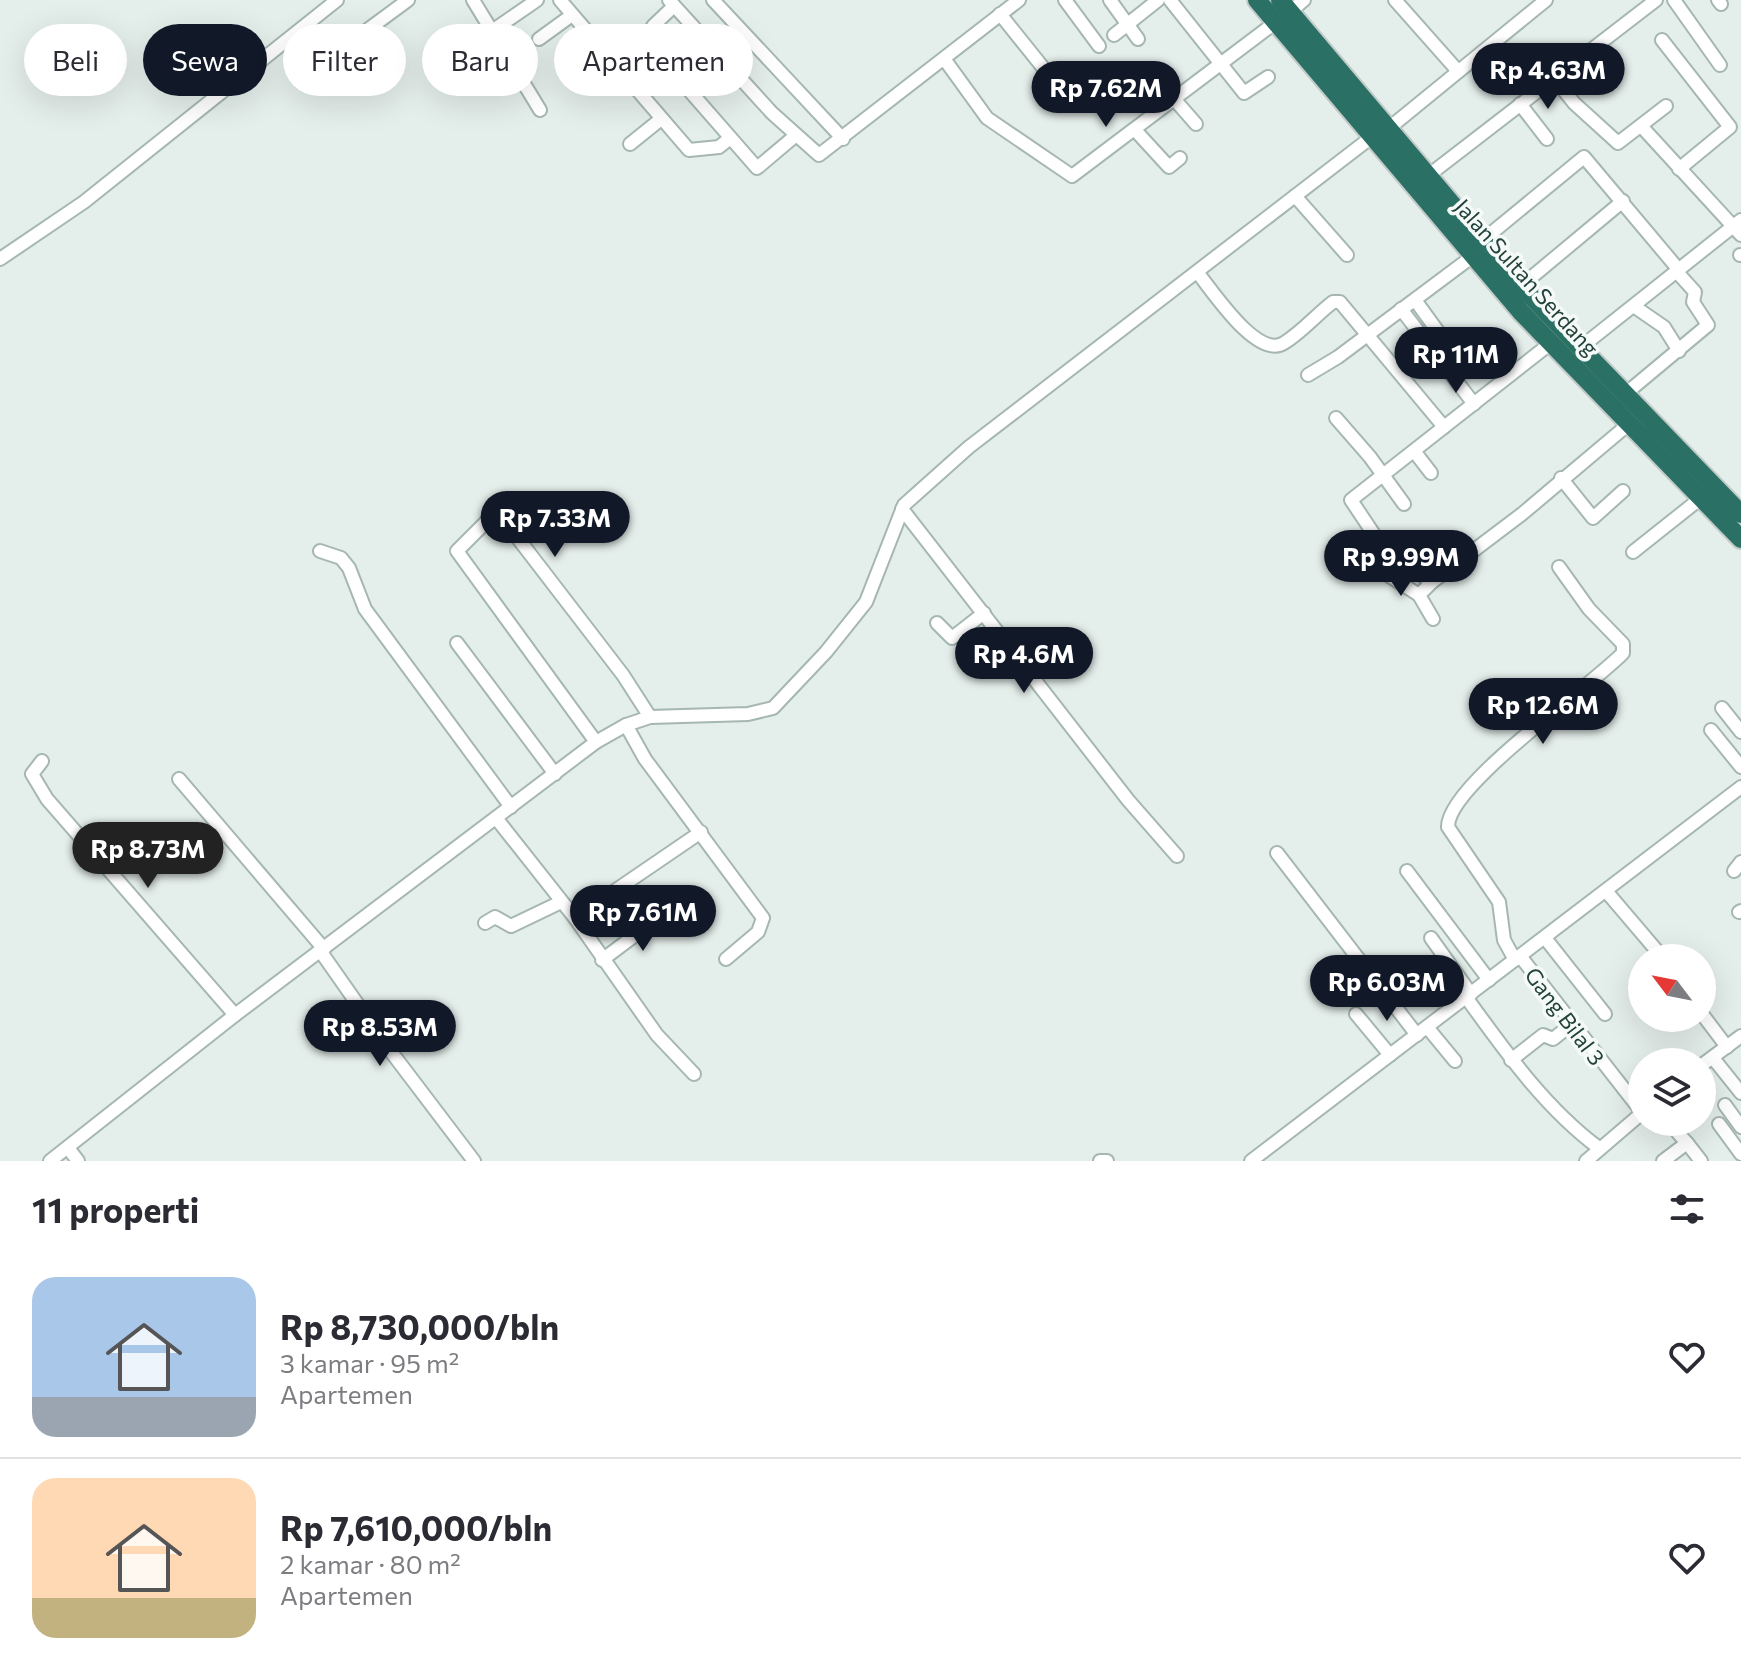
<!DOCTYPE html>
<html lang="id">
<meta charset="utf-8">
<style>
:root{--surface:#fff;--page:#f7f7f7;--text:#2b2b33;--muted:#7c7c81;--line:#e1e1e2;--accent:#111827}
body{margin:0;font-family:Commissioner,sans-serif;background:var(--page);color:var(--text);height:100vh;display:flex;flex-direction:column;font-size:30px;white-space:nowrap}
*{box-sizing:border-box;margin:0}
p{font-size:26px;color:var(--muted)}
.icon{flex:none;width:44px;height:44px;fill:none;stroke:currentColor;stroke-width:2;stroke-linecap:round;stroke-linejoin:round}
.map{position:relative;height:1161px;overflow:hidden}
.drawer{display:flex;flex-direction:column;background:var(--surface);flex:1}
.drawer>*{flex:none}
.hud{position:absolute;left:24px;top:24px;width:800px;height:72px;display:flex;gap:16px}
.needle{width:52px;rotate:302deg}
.fabs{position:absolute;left:1628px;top:944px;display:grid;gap:16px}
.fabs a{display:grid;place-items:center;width:88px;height:88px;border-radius:50%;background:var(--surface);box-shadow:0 8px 32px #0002;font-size:40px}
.price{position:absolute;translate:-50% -68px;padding:0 18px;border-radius:28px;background:var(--accent);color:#fff;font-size:26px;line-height:52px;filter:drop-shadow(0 2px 4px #0008)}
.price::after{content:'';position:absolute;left:50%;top:48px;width:24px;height:18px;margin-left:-12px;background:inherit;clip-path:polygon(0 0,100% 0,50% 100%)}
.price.on{background:#222;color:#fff}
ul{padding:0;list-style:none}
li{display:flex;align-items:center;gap:24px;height:200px;padding:0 32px}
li+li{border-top:2px solid var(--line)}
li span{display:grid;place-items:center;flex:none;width:224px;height:160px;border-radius:24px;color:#555}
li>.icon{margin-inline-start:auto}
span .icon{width:96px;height:96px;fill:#fffc;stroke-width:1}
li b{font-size:34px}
h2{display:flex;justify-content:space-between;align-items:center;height:96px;padding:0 32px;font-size:34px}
.pill{padding:0 28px;border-radius:36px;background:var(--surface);box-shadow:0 8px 32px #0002;font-size:28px;line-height:72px}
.pill.on{background:var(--accent);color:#fff}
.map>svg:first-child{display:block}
</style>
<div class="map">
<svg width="1741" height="1161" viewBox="0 0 1741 1161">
<rect width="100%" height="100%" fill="#e4eeea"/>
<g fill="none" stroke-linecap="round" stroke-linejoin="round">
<g stroke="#a6b7b2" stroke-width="16">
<g id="minor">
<polyline points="473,0 540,110"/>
<polyline points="560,0 689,150 719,147 729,139"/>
<polyline points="669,0 772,113 819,155 1019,0"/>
<polyline points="713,0 843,139"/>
<polyline points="1065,0 1099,46"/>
<polyline points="1110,0 1138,39"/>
<polyline points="1170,0 1244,93 1268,77"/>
<polyline points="1395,0 1457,70"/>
<polyline points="1674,0 1720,65"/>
<polyline points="1718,0 1721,4"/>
<polyline points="1290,12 1304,0"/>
<polyline points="1000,14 1057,85"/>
<polyline points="653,26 674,6"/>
<polyline points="492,31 537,0"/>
<polyline points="1114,35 1158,0"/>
<polyline points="539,39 572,15"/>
<polyline points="1662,40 1730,127 1679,169"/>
<polyline points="647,42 757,168 795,136"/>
<polyline points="945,60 987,118 1072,176 1276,22"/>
<polyline points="1554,78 1574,103 1618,143 1666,106"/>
<polyline points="349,86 364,72 347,45 408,0"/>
<polyline points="1175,100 1196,124"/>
<polyline points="1520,104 1547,139"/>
<polyline points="1642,127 1741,235"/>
<polyline points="1388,129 1546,0"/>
<polyline points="1135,130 1169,167 1180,158"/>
<polyline points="630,144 661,119"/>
<polyline points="1429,175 1656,0"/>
<polyline points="1295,196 1347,255"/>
<polyline points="1483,240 1584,157 1679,270"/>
<polyline points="1740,255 1741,255"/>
<polyline points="0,259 84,202 337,0"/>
<path d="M 1197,272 C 1212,290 1257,360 1284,343 C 1302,332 1316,315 1333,302 L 1340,302 L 1444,427"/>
<polyline points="1521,286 1623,201"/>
<polyline points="1415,300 1439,333"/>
<polyline points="1635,307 1664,327 1679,351"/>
<polyline points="1401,309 1474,404"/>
<polyline points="1580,348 1741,220"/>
<polyline points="1308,375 1338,357 1473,256"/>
<polyline points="1624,395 1708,325 1693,302 1695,292 1677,272"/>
<polyline points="1336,418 1370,457 1404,504"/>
<polyline points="1414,451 1431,473"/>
<polyline points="1561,478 1593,518 1623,491"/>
<polyline points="902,509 1128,800 1177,856"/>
<polyline points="1373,533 1351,500 1551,343"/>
<polyline points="320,551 341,558 349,568 365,609 511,807"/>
<polyline points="1384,551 1432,582"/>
<polyline points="1633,552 1701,498"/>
<polyline points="1368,556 1383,572 1419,595"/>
<polyline points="1433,619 1419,595 1432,582 1522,514 1630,423"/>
<polyline points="937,623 952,638 984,613"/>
<polyline points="457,643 555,774"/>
<polyline points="1722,708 1741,732"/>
<polyline points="626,725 645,759 763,918 758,932 726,959"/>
<polyline points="1711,730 1741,767"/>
<polyline points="596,742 457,551 492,516 499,516 507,524 623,675 650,717"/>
<polyline points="42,761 32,774 47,799 235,1015"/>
<polyline points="179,779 324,949"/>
<polyline points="496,818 575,918 657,1035 694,1074"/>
<polyline points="1277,853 1417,1035"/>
<polyline points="1407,871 1489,980"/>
<polyline points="1734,871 1741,862"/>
<polyline points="1606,891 1663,958"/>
<polyline points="1739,912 1741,911"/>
<polyline points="575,918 701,832"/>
<polyline points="485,923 495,917 511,926 561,902"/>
<polyline points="1431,938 1471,994"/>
<polyline points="1545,938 1605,1014"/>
<polyline points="321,952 389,1049 474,1161"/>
<polyline points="1520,956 1642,1112"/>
<polyline points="602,960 662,915"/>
<path d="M 1515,960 L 1504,940 L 1499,902 L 1448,827 C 1447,786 1589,688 1623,653 L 1623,644 L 1589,609 L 1559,567"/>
<path d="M 1466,997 C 1505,1051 1545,1108 1599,1148"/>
<polyline points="1356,1014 1390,1055"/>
<polyline points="1702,1014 1727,1047"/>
<polyline points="1427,1027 1455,1061"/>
<polyline points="1713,1058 1741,1093"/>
<polyline points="1511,1060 1543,1035 1553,1039 1572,1024"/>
<polyline points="1702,1065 1741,1036"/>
<polyline points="1725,1105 1741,1127"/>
<polyline points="1719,1124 1741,1154"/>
<polyline points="1687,1143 1701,1161"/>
<polyline points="68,1148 78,1161"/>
<polyline points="50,1161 235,1015 596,742 626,725 650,717 748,714 773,708 826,652 866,602 904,505 969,447 1373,136"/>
<polyline points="1100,1161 1107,1161"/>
<polyline points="1251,1161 1741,787"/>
<polyline points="1586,1161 1642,1113"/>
<polyline points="1663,1161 1687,1143 1678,1133"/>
</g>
</g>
<g stroke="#c1cac8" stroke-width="22">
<g id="highway">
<polyline points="1257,0 1521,312 1741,539"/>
<polyline points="1280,0 1521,286 1741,514"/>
</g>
</g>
<use href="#minor" stroke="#fff" stroke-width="12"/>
<use href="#highway" stroke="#2b7064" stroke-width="18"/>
</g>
<g text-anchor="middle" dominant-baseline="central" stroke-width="7" stroke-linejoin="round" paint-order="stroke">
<g font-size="22" fill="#22423a" stroke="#f5faf8">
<text transform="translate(1527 277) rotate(48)">Jalan Sultan Serdang</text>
<text transform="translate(1565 1016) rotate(53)">Gang Bilal 3</text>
</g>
</g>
</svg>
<div class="fabs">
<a><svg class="needle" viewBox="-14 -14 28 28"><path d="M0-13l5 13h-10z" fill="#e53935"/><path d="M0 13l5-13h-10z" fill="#7c7c81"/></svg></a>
<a><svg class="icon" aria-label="layers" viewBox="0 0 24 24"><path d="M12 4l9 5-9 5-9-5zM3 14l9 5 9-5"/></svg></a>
</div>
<b class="price" style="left:1548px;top:111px">Rp 4.63M</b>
<b class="price" style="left:1106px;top:129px">Rp 7.62M</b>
<b class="price" style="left:1456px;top:395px">Rp 11M</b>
<b class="price" style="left:555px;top:559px">Rp 7.33M</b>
<b class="price" style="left:1401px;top:598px">Rp 9.99M</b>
<b class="price" style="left:1024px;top:695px">Rp 4.6M</b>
<b class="price" style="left:1543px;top:746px">Rp 12.6M</b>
<b class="price on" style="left:148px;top:890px">Rp 8.73M</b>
<b class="price" style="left:643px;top:953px">Rp 7.61M</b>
<b class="price" style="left:1387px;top:1023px">Rp 6.03M</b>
<b class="price" style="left:380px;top:1068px">Rp 8.53M</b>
<div class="hud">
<a class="pill">Beli</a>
<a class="pill on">Sewa</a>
<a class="pill">Filter</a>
<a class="pill">Baru</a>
<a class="pill">Apartemen</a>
</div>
</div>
<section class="drawer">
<h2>11 properti<svg class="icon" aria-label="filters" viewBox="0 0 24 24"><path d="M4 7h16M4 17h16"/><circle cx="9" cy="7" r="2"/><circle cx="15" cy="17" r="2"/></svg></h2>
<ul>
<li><span style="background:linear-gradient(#a9c7e8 75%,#9aa5b1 0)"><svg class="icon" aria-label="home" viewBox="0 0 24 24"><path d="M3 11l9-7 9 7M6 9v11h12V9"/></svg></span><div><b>Rp 8,730,000/bln</b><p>3 kamar · 95 m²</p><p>Apartemen</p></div><svg class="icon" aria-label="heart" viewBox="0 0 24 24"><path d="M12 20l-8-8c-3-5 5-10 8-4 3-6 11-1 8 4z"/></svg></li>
<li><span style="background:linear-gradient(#ffd9b3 75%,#c2b280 0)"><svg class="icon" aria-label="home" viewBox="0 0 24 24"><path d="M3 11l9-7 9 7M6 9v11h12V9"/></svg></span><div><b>Rp 7,610,000/bln</b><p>2 kamar · 80 m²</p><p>Apartemen</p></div><svg class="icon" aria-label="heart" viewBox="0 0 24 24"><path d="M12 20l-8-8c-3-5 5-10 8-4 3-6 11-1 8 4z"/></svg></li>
</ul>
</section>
